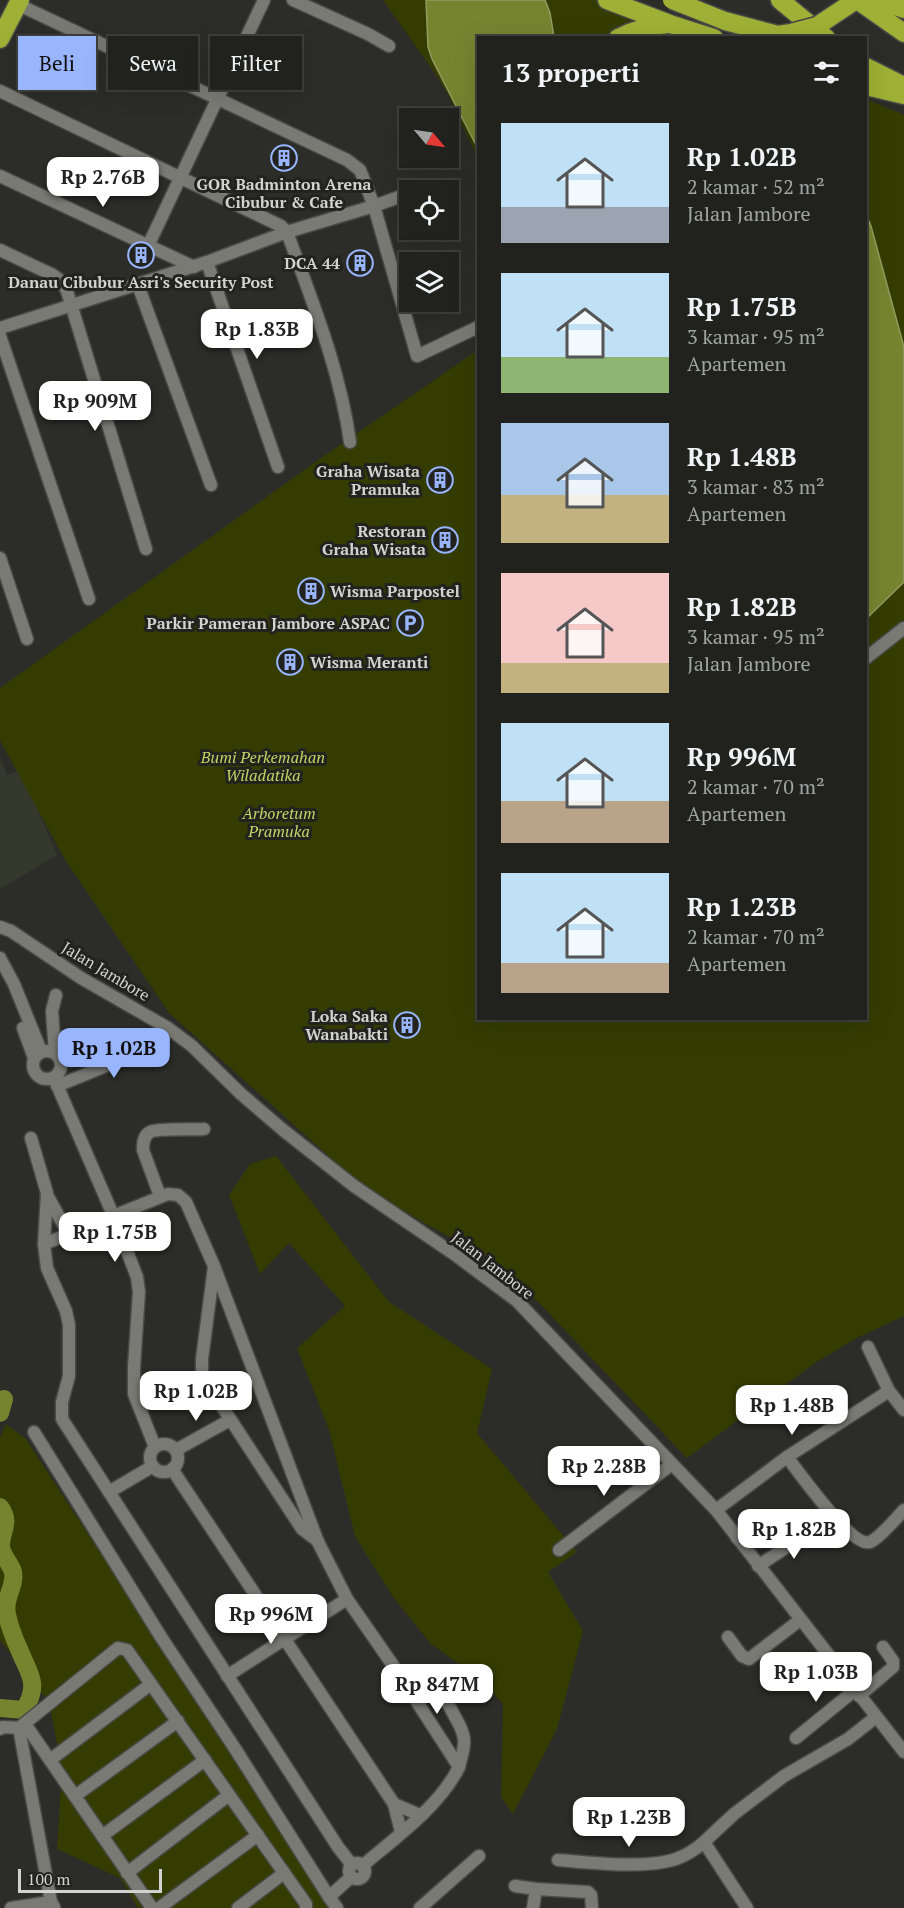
<!DOCTYPE html>
<html lang="id">
<meta charset="utf-8">
<style>
:root{--surface:#21221e;--page:#2d2f2b;--text:#f1f3f6;--muted:#a2a4a4;--line:#3e3f3c;--accent:#99b5fd}
body{margin:0;font-family:"PT Serif",serif;background:var(--page);color:var(--text);height:100vh;display:flex;flex-direction:column;font-size:22px;white-space:nowrap}
*{box-sizing:border-box;margin:0}
p{font-size:20px;color:var(--muted)}
.icon{flex:none;width:33px;height:33px;fill:none;stroke:currentColor;stroke-width:2;stroke-linecap:round;stroke-linejoin:round}
.map{position:relative;flex:1;overflow:hidden}
.drawer{position:absolute;left:477px;top:36px;width:390px;height:984px;display:flex;flex-direction:column;background:var(--surface);border-radius:0px;box-shadow:0 6px 24px #0002,0 0 0 2px var(--line)}
.drawer>*{flex:none}
.top-card{position:absolute;left:18px;top:36px;width:369px;height:54px;display:flex;gap:12px}
.needle{width:39px;rotate:119deg}
.tools{position:absolute;left:399px;top:108px;display:grid;gap:12px}
.tools a{display:grid;place-items:center;width:60px;height:60px;border-radius:0px;background:var(--surface);box-shadow:0 6px 24px #0002,0 0 0 2px var(--line);font-size:30px}
.scale{position:absolute;left:18px;bottom:15px;width:144px;box-sizing:border-box;padding-left:6px;border:3px solid #d2d3d0;border-top:0;font-size:16px;line-height:21px;white-space:nowrap;color:#d2d3d0;-webkit-text-stroke:4px #22231e;paint-order:stroke}
.price{position:absolute;translate:-50% -51px;padding:0 14px;border-radius:12px;background:#fff;color:#222;font-size:20px;line-height:39px;filter:drop-shadow(0 2px 3px #0008)}
.price::after{content:'';position:absolute;left:50%;top:36px;width:18px;height:14px;margin-left:-9px;background:inherit;clip-path:polygon(0 0,100% 0,50% 100%)}
.price.selected{background:var(--accent);color:#111}
ul{padding:0;list-style:none}
li{display:flex;align-items:center;gap:18px;height:150px;padding:0 24px}
li span{display:grid;place-items:center;flex:none;width:168px;height:120px;border-radius:0px;color:#555}
li>.icon{margin-inline-start:auto}
span .icon{width:72px;height:72px;fill:#fffc;stroke-width:1}
li b{font-size:26px}
h2{display:flex;justify-content:space-between;align-items:center;height:72px;padding:0 24px;font-size:26px}
.pill{padding:0 21px;border-radius:0px;background:var(--surface);box-shadow:0 6px 24px #0002,0 0 0 2px var(--line);font-size:21px;line-height:54px}
.pill.selected{background:var(--accent);color:#111}
.map>svg:first-child{display:block}
</style>
<div class="map">
<svg width="904" height="1908" viewBox="0 0 904 1908">
<rect width="100%" height="100%" fill="#2c2d28"/>
<polygon fill="#35382c" points="0,757 7,775 21,770 57,855 0,889"/>
<g fill="#343c02">
<polygon points="383,0 609,0 659,19 613,37 478,38 478,159 448,94 434,72"/>
<polygon points="866,99 904,115 904,1316 857,1338 815,1363 687,1458 518,1281 485,1256 426,1224 360,1184 169,1013 64,858 0,740 0,688 321,458 478,350 478,1018 866,1018"/>
<polygon points="276,1156 389,1302 492,1369 477,1433 577,1552 548,1572 583,1631 557,1729 513,1814 501,1797 503,1704 480,1679 431,1644 393,1597 355,1536 329,1430 297,1348 345,1306 289,1243 260,1274 229,1195 250,1164"/>
<polygon points="6,1424 26,1439 332,1908 138,1908 120,1878 57,1849 62,1770 49,1702 0,1640 0,1542 7,1538 0,1510 0,1438"/>
</g>
<g fill="#768430" stroke="#929c60" stroke-width="1.5">
<polygon points="426,0 545,0 550,13 554,37 478,38 478,149 432,59 428,47"/>
<polygon points="866,214 871,226 904,347 904,582 866,619"/>
</g>
<g fill="none" stroke-linecap="round" stroke-linejoin="round">
<g stroke="#768430" stroke-width="18">
<polyline points="0,1413 4,1399"/>
<path d="M 0,1507 C 12,1524 0,1531 1,1547 C 2,1556 11,1564 13,1572 C 16,1586 3,1599 7,1614 C 9,1625 14,1638 19,1649 C 28,1673 41,1683 24,1710 L 0,1708"/>
</g>
<g stroke="#494a46" stroke-width="15">
<g id="street">
<polyline points="293,0 368,34 389,46"/>
<polyline points="17,4 347,160 360,170 374,206 417,356 478,327"/>
<path d="M 0,91 L 281,226 L 287,232 C 312,301 340,369 350,442"/>
<polyline points="0,176 194,267"/>
<polyline points="148,246 264,0"/>
<polyline points="0,250 53,275 61,281 67,291 146,549"/>
<polyline points="207,262 278,467"/>
<polyline points="138,285 211,485"/>
<polyline points="0,328 207,262 287,232 374,206 399,197"/>
<polyline points="0,336 89,599"/>
<polyline points="0,558 27,639"/>
<polyline points="866,658 904,628"/>
<polyline points="0,927 11,931 81,978 168,1028 192,1046 240,1093 283,1130 354,1186 454,1254 517,1301 716,1510 904,1752"/>
<polyline points="0,958 14,984 41,1051"/>
<polyline points="23,1028 34,1058"/>
<circle cx="47" cy="1065" r="14"/>
<polyline points="55,1053 52,1011 56,995"/>
<polyline points="54,1078 113,1215 137,1277 139,1292 134,1367 134,1394 155,1447"/>
<polyline points="57,1086 159,1044"/>
<polyline points="31,1138 47,1193 44,1244 47,1268 66,1311 69,1325 69,1376 62,1402 62,1419 338,1847 352,1865"/>
<polyline points="47,1195 68,1233"/>
<path d="M 160,1196 L 143,1150 C 143,1144 143,1136 150,1132 C 158,1128 193,1130 204,1129"/>
<path d="M 44,1244 L 168,1194 L 178,1195 L 186,1202 L 214,1266 L 318,1542 L 347,1599 L 399,1674 L 459,1767 C 440,1806 395,1838 362,1866"/>
<polyline points="214,1267 202,1359 202,1373 208,1385 302,1529 318,1541"/>
<polyline points="868,1347 889,1391 904,1410"/>
<polyline points="34,1432 161,1637 234,1747 329,1897 351,1877"/>
<circle cx="164" cy="1458" r="14"/>
<polyline points="176,1450 230,1420"/>
<path d="M 787,1457 C 799,1472 852,1548 870,1542 C 880,1538 896,1518 904,1510"/>
<polyline points="172,1469 394,1804 401,1832"/>
<polyline points="109,1492 153,1466"/>
<polyline points="716,1510 787,1457 889,1391"/>
<polyline points="737,1538 752,1528"/>
<polyline points="559,1550 672,1464"/>
<polyline points="758,1566 814,1529"/>
<polyline points="728,1637 742,1656 749,1659 800,1620"/>
<path d="M 399,1674 C 429,1674 440,1688 453,1713 C 457,1721 463,1729 464,1739 C 465,1748 461,1758 459,1767"/>
<polyline points="227,1676 347,1599"/>
<polyline points="859,1696 893,1667 893,1661 883,1647"/>
<polyline points="25,1724 152,1908"/>
<polyline points="19,1728 51,1902"/>
<polyline points="0,1729 3,1727 19,1728 118,1648 127,1650 306,1904 306,1908"/>
<polyline points="796,1738 855,1690"/>
<polyline points="50,1760 151,1684"/>
<polyline points="75,1796 178,1721"/>
<polyline points="394,1804 420,1815"/>
<polyline points="102,1836 205,1760"/>
<path d="M 558,1860 C 589,1863 646,1869 676,1859 C 687,1855 695,1850 704,1842"/>
<circle cx="357" cy="1871" r="8"/>
<polyline points="127,1873 229,1795"/>
<polyline points="515,1886 536,1889 533,1908"/>
<polyline points="536,1889 588,1892 591,1895 592,1908"/>
<polyline points="329,1897 337,1908"/>
<polyline points="11,1908 51,1902 54,1907"/>
<polyline points="159,1908 258,1835"/>
<polyline points="238,1908 284,1873"/>
<polyline points="420,1908 479,1856"/>
<polyline points="747,1908 704,1842 734,1814 784,1776 848,1739 876,1717"/>
</g>
</g>
<g stroke="#494a46" stroke-width="21">
<g id="highway">
<polyline points="607,0 670,24 714,38"/>
<polyline points="780,0 826,38"/>
<polyline points="857,0 904,33"/>
<polyline points="877,0 904,9"/>
<polyline points="817,26 856,0"/>
<path d="M 618,38 C 634,30 650,25 669,24"/>
<polyline points="0,39 20,0"/>
<polyline points="866,67 904,86"/>
<polyline points="866,86 904,95"/>
</g>
</g>
<use href="#street" stroke="#797a74" stroke-width="12"/>
<use href="#highway" stroke="#9eb035" stroke-width="18"/>
<g stroke="#494a46" stroke-width="21" stroke-linecap="butt">
<polyline id="highway-bridge" points="672,0 725,21 778,35 791,33 817,26"/>
</g>
<use href="#highway-bridge" stroke="#9eb035" stroke-width="18"/>
</g>
<defs>
<g id="building-ring" transform="scale(1.35)"><circle r="9.5" fill="#22231e" stroke="#99b5fd" stroke-width="1.5"/><path d="M-4-6H4V6H1V3H-1V6H-4ZM-2.5-4.3h1.7v1.8h-1.7ZM.8-4.3h1.7v1.8H.8ZM-2.5-1h1.7V.8h-1.7ZM.8-1h1.7V.8H.8Z" fill="#99b5fd"/></g>
<g id="parking-ring" transform="scale(1.35)"><circle r="9.5" fill="#22231e" stroke="#99b5fd" stroke-width="1.5"/><path d="M-3.5-5.5H1a3.5 3.5 0 0 1 0 7H-1V5.5H-3.5ZM-1-3.4V-.6H.8a1.4 1.4 0 0 0 0-2.8Z" fill="#99b5fd"/></g>
</defs>
<g fill-rule="evenodd">
<use href="#building-ring" x="284" y="158"/>
<use href="#building-ring" x="141" y="255"/>
<use href="#building-ring" x="360" y="263"/>
<use href="#building-ring" x="440" y="480"/>
<use href="#building-ring" x="445" y="540"/>
<use href="#building-ring" x="311" y="591"/>
<use href="#parking-ring" x="410" y="623"/>
<use href="#building-ring" x="290" y="662"/>
<use href="#building-ring" x="407" y="1025"/>
</g>
<g text-anchor="middle" dominant-baseline="central" stroke-width="6" stroke-linejoin="round" paint-order="stroke">
<g font-size="16" font-weight="bold" fill="#d2d3d0" stroke="#22231e" text-anchor="end">
<text x="284" y="184" text-anchor="middle">GOR Badminton Arena<tspan x="284" dy="18">Cibubur &amp; Cafe</tspan></text>
<text x="340" y="263">DCA 44</text>
<text x="141" y="282" text-anchor="middle">Danau Cibubur Asri's Security Post</text>
<text x="420" y="471">Graha Wisata<tspan x="420" dy="18">Pramuka</tspan></text>
<text x="426" y="531">Restoran<tspan x="426" dy="18">Graha Wisata</tspan></text>
<text x="330" y="591" text-anchor="start">Wisma Parpostel</text>
<text x="390" y="623">Parkir Pameran Jambore ASPAC</text>
<text x="310" y="662" text-anchor="start">Wisma Meranti</text>
<text x="388" y="1016">Loka Saka<tspan x="388" dy="18">Wanabakti</tspan></text>
</g>
<g font-size="16" font-style="italic" fill="#c2d565" stroke="#22231e">
<text x="263" y="757">Bumi Perkemahan<tspan x="263" dy="18">Wiladatika</tspan></text>
<text x="279" y="813">Arboretum<tspan x="279" dy="18">Pramuka</tspan></text>
</g>
<g font-size="16" fill="#d2d3d0" stroke="#22231e">
<text transform="translate(106 971) rotate(31)">Jalan Jambore</text>
<text transform="translate(493 1265) rotate(38)">Jalan Jambore</text>
</g>
</g>
</svg>
<div class="tools">
<a><svg class="needle" viewBox="-14 -14 28 28"><path d="M0-13l5 13h-10z" fill="#e53935"/><path d="M0 13l5-13h-10z" fill="#a2a4a4"/></svg></a>
<a><svg class="icon" aria-label="locate" viewBox="0 0 24 24"><circle cx="12" cy="12" r="6"/><path d="M12 2v4M12 18v4M2 12h4M18 12h4"/></svg></a>
<a><svg class="icon" aria-label="layers" viewBox="0 0 24 24"><path d="M12 4l9 5-9 5-9-5zM3 14l9 5 9-5"/></svg></a>
</div>
<div class="scale">100 m</div>
<b class="price" style="left:103px;top:208px">Rp 2.76B</b>
<b class="price" style="left:257px;top:360px">Rp 1.83B</b>
<b class="price" style="left:95px;top:432px">Rp 909M</b>
<b class="price selected" style="left:114px;top:1079px">Rp 1.02B</b>
<b class="price" style="left:115px;top:1263px">Rp 1.75B</b>
<b class="price" style="left:196px;top:1422px">Rp 1.02B</b>
<b class="price" style="left:792px;top:1436px">Rp 1.48B</b>
<b class="price" style="left:604px;top:1497px">Rp 2.28B</b>
<b class="price" style="left:794px;top:1560px">Rp 1.82B</b>
<b class="price" style="left:271px;top:1645px">Rp 996M</b>
<b class="price" style="left:816px;top:1703px">Rp 1.03B</b>
<b class="price" style="left:437px;top:1715px">Rp 847M</b>
<b class="price" style="left:629px;top:1848px">Rp 1.23B</b>
<div class="top-card">
<a class="pill selected">Beli</a>
<a class="pill">Sewa</a>
<a class="pill">Filter</a>
</div>
<section class="drawer">
<h2>13 properti<svg class="icon" aria-label="filters" viewBox="0 0 24 24"><path d="M4 7h16M4 17h16"/><circle cx="9" cy="7" r="2"/><circle cx="15" cy="17" r="2"/></svg></h2>
<ul>
<li><span style="background:linear-gradient(#bfe0f5 70%,#9aa5b1 0)"><svg class="icon" aria-label="home" viewBox="0 0 24 24"><path d="M3 11l9-7 9 7M6 9v11h12V9"/></svg></span><div><b>Rp 1.02B</b><p>2 kamar · 52 m²</p><p>Jalan Jambore</p></div></li>
<li><span style="background:linear-gradient(#bfe0f5 70%,#8fb573 0)"><svg class="icon" aria-label="home" viewBox="0 0 24 24"><path d="M3 11l9-7 9 7M6 9v11h12V9"/></svg></span><div><b>Rp 1.75B</b><p>3 kamar · 95 m²</p><p>Apartemen</p></div></li>
<li><span style="background:linear-gradient(#a9c7e8 60%,#c2b280 0)"><svg class="icon" aria-label="home" viewBox="0 0 24 24"><path d="M3 11l9-7 9 7M6 9v11h12V9"/></svg></span><div><b>Rp 1.48B</b><p>3 kamar · 83 m²</p><p>Apartemen</p></div></li>
<li><span style="background:linear-gradient(#f6c9c9 75%,#c2b280 0)"><svg class="icon" aria-label="home" viewBox="0 0 24 24"><path d="M3 11l9-7 9 7M6 9v11h12V9"/></svg></span><div><b>Rp 1.82B</b><p>3 kamar · 95 m²</p><p>Jalan Jambore</p></div></li>
<li><span style="background:linear-gradient(#bfe0f5 65%,#b9a48a 0)"><svg class="icon" aria-label="home" viewBox="0 0 24 24"><path d="M3 11l9-7 9 7M6 9v11h12V9"/></svg></span><div><b>Rp 996M</b><p>2 kamar · 70 m²</p><p>Apartemen</p></div></li>
<li><span style="background:linear-gradient(#bfe0f5 75%,#b9a48a 0)"><svg class="icon" aria-label="home" viewBox="0 0 24 24"><path d="M3 11l9-7 9 7M6 9v11h12V9"/></svg></span><div><b>Rp 1.23B</b><p>2 kamar · 70 m²</p><p>Apartemen</p></div></li>
</ul>
</section>
</div>
